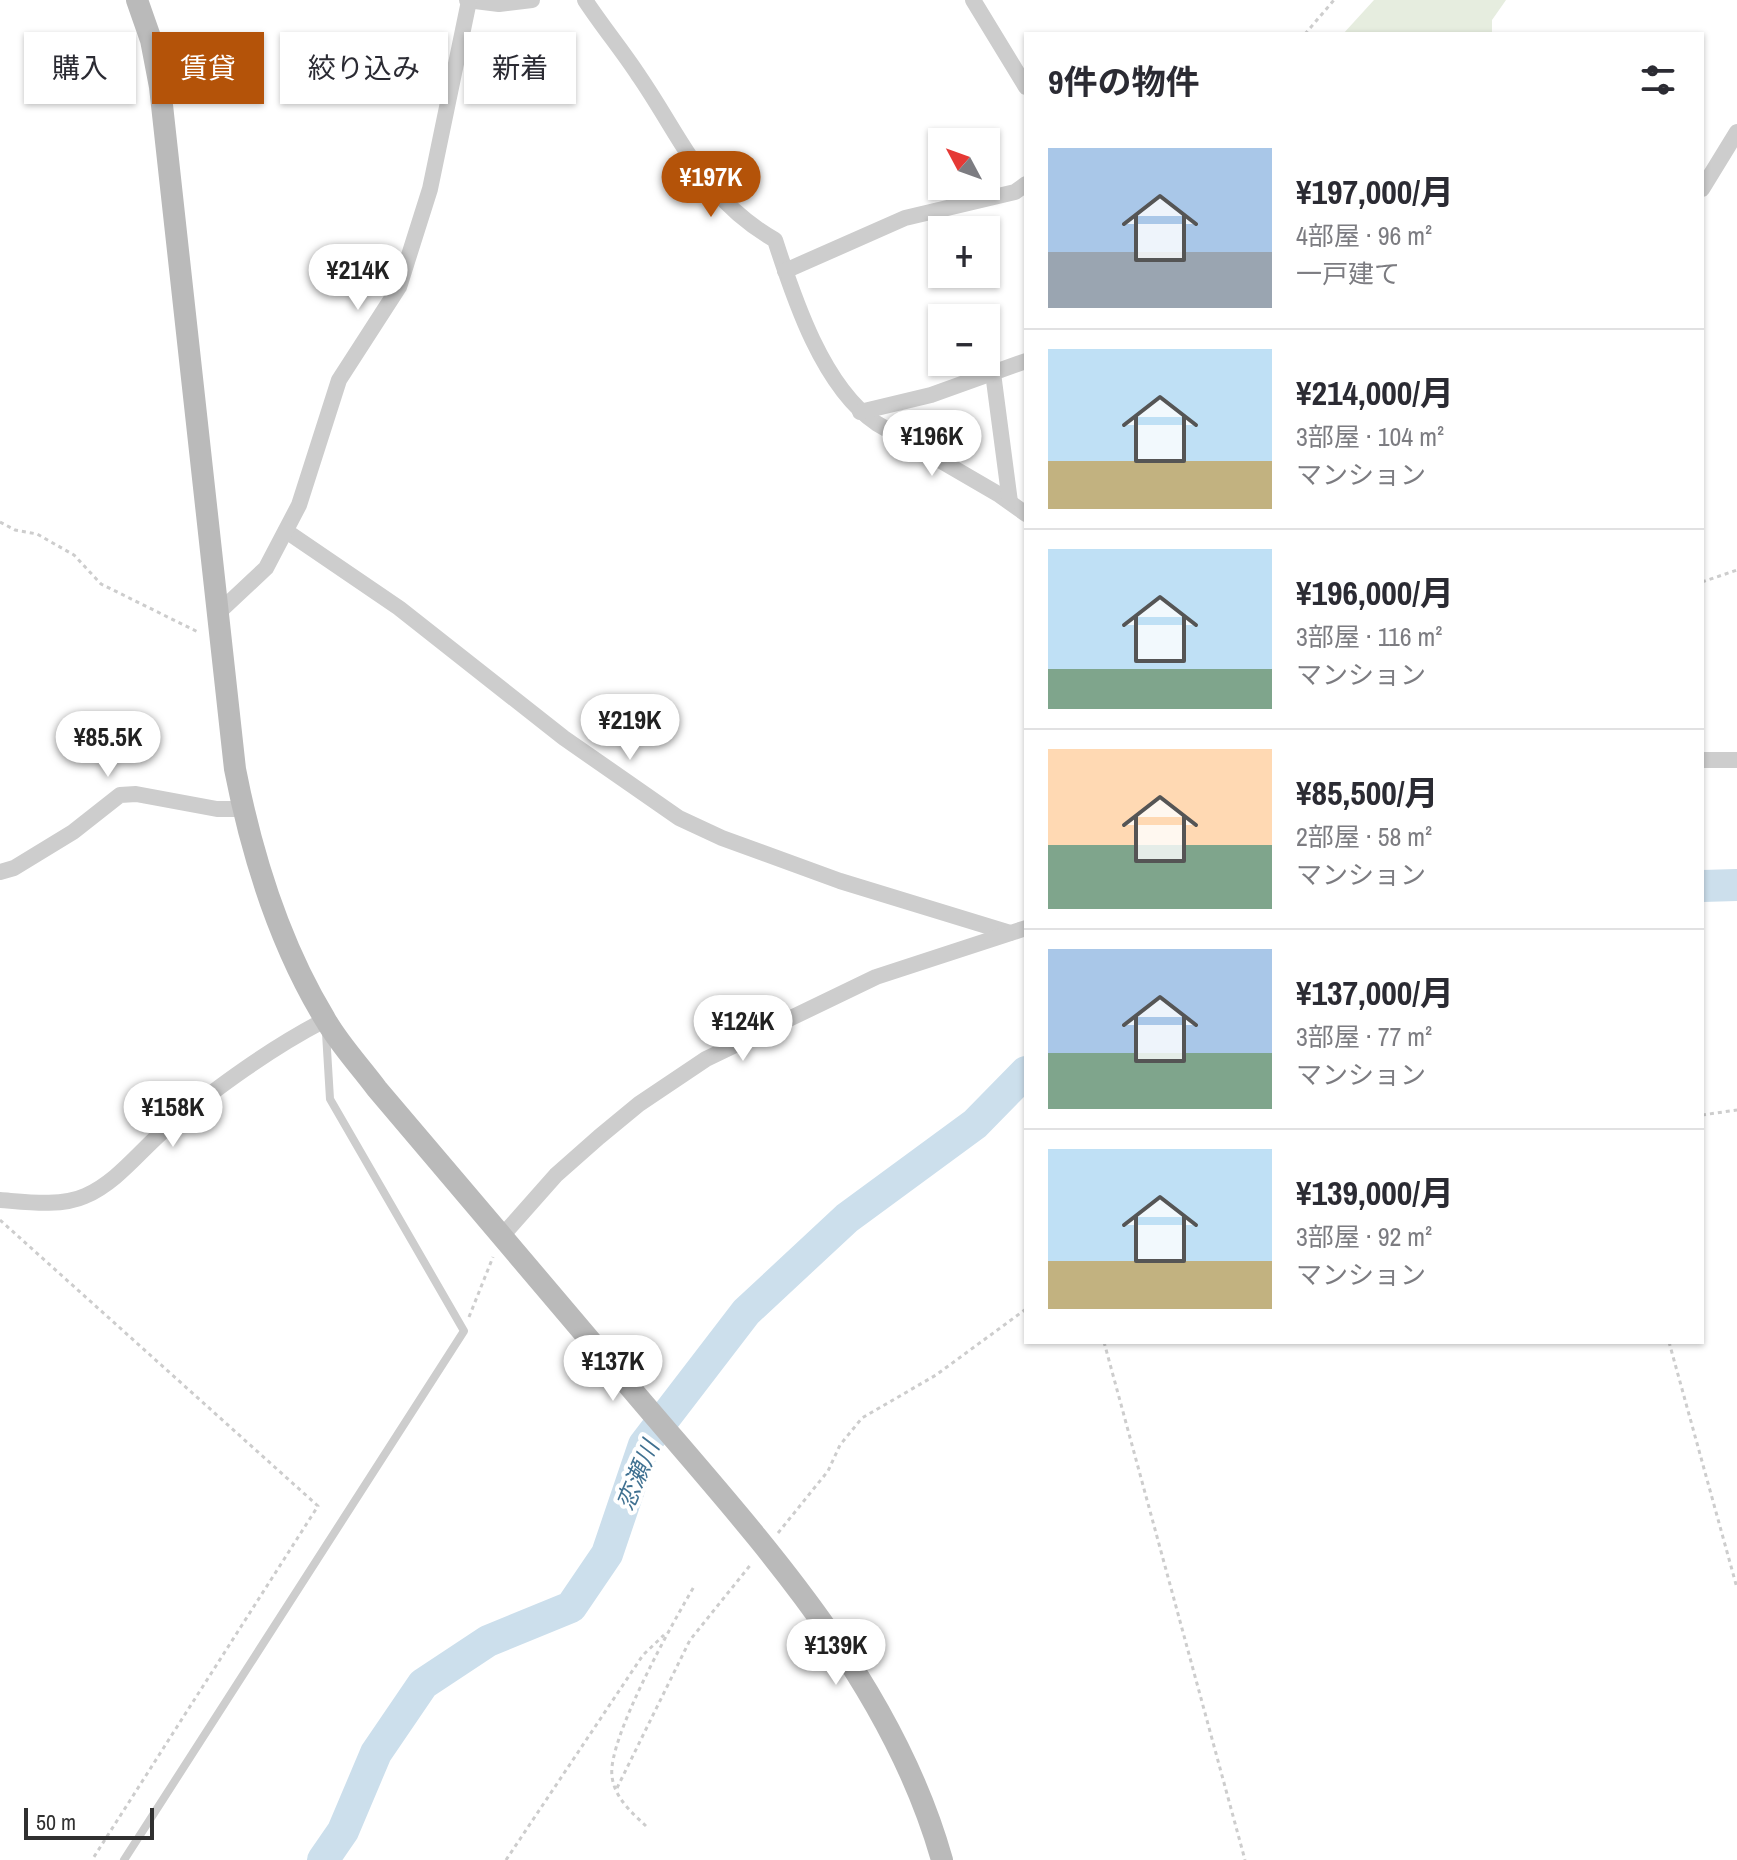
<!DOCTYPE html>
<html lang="ja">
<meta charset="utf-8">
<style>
:root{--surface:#fff;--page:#f7f7f7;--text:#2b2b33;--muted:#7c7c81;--line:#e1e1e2;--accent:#b45309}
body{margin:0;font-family:"Archivo Narrow","Noto Sans JP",sans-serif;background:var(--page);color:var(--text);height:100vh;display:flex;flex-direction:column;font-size:30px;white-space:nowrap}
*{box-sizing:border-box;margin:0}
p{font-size:26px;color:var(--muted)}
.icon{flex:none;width:44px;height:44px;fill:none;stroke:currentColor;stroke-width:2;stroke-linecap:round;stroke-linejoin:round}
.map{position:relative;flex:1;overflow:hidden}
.side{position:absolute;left:1024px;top:32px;width:680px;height:1312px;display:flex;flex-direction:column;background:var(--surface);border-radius:0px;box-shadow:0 2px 6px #0004}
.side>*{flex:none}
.top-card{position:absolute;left:24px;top:32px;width:760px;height:72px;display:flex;gap:16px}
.needle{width:52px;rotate:311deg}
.buttons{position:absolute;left:928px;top:128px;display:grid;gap:16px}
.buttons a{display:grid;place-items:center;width:72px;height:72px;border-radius:0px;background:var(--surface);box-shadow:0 2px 6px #0004;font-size:40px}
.scale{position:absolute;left:24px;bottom:20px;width:130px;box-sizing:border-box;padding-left:8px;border:4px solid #303030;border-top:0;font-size:22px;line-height:28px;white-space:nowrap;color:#303030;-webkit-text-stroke:6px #fff;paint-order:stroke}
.price{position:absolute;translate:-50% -68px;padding:0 18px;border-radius:28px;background:#fff;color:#222;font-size:26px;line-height:52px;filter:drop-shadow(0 2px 4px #0008)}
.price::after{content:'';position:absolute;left:50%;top:48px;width:24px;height:18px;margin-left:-12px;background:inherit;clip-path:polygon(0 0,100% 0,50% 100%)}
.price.current{background:var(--accent);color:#fff}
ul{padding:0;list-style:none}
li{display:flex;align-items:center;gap:24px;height:200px;padding:0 24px}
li+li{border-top:2px solid var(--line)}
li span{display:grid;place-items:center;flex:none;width:224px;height:160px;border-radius:0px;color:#555}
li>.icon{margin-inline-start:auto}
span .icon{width:96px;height:96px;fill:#fffc;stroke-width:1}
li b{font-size:34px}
h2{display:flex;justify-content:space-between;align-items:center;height:96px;padding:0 24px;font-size:34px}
.chip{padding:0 28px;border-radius:0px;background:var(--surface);box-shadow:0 2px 6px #0004;font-size:28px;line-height:72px}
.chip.current{background:var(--accent);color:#fff}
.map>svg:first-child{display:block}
</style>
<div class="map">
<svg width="1737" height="1860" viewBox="0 0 1737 1860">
<rect width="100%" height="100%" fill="#fff"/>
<polygon fill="#e6eddf" points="1374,0 1506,0 1492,20 1492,34 1343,34"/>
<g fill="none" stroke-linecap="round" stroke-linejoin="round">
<g stroke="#ccdfec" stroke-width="32">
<polyline points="1702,886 1737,885"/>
<polyline points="323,1860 343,1831 376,1753 423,1684 488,1641 571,1607 607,1554 644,1445 746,1312 847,1218 975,1124 1026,1072"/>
</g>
<g stroke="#cdcdcd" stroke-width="3" stroke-dasharray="4 4" stroke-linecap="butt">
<polyline points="1305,34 1334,0"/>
<polyline points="0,522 15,530 37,534 74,555 101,584 200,633"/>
<polyline points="1702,582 1737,570"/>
<polyline points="1702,1115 1737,1110"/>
<polyline points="0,1220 318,1506 92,1860"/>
<polyline points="469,1317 493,1257"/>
<polyline points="1104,1342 1245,1860"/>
<polyline points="1669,1342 1737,1588"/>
<polyline points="778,1533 828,1471 840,1445 862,1418 936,1375 1026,1309"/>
<polyline points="617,1788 690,1640 752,1563"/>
<path d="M 646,1826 C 632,1813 614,1797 612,1776 C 607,1740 674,1620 695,1585"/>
<polyline points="506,1860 643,1655 664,1635"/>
</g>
<polyline stroke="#cdcdcd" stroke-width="8" points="124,1860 464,1331 330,1099 326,1033"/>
<g stroke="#cdcdcd" stroke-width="16">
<polyline points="467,0 499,4 532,0"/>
<path d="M 585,0 C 602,26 622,50 639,76 C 683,140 703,199 775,240 C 794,299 823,387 876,423 L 998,494 L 1026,514"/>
<polyline points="973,0 1026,87"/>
<polyline points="1702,189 1737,132"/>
<polyline points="785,271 905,218 1015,192 1026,184"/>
<polyline points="993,373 1010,502"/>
<polyline points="860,412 931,395 1026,361"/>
<polyline points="286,531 399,608 564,738 679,818 722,838 840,881 1010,933"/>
<polyline points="218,613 266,568 299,505 339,380 399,287 430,189 469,1"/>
<polyline points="1702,760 1737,760"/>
<polyline points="0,872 14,868 73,832 120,795 136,794 217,809 243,809"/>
<path d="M 0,1200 C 26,1202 61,1207 85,1196 C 118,1182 142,1148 169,1126 C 218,1087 269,1049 325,1020"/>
<polyline points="502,1236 556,1175 599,1137 639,1104 706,1059 876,977 1026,928"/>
</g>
<path stroke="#bababa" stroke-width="22" d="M 137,0 L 151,40 L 160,87 L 235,769 C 252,856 279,943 325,1019 C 339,1044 360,1066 377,1089 C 464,1192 551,1295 639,1398 C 758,1538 891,1679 942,1860"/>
</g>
<g text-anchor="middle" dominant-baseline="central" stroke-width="8" stroke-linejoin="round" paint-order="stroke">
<g font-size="24" font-style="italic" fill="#407191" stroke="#fff">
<text transform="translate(637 1475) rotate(-67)">恋瀬川</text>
</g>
</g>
</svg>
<div class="buttons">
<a><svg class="needle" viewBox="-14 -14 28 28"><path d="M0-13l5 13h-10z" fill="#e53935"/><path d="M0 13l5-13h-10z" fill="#7c7c81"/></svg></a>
<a>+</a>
<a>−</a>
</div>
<div class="scale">50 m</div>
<b class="price current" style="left:711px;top:219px">¥197K</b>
<b class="price" style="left:358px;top:312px">¥214K</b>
<b class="price" style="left:932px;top:478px">¥196K</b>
<b class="price" style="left:630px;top:762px">¥219K</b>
<b class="price" style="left:108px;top:779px">¥85.5K</b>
<b class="price" style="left:743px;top:1063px">¥124K</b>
<b class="price" style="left:173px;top:1149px">¥158K</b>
<b class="price" style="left:613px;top:1403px">¥137K</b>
<b class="price" style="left:836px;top:1687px">¥139K</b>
<div class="top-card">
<a class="chip">購入</a>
<a class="chip current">賃貸</a>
<a class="chip">絞り込み</a>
<a class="chip">新着</a>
</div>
<section class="side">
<h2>9件の物件<svg class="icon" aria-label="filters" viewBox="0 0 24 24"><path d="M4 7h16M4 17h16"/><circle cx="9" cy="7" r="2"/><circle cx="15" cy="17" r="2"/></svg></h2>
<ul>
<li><span style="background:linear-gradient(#a9c7e8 65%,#9aa5b1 0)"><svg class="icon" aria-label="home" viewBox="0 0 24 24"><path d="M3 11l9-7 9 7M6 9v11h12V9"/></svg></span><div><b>¥197,000/月</b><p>4部屋 · 96 m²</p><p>一戸建て</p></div></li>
<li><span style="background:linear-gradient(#bfe0f5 70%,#c2b280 0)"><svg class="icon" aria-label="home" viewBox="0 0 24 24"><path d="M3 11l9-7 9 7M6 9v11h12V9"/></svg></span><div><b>¥214,000/月</b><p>3部屋 · 104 m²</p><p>マンション</p></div></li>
<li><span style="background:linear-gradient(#bfe0f5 75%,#7fa58c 0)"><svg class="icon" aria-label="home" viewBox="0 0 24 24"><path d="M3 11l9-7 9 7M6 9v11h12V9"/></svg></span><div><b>¥196,000/月</b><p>3部屋 · 116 m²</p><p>マンション</p></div></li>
<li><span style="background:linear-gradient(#ffd9b3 60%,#7fa58c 0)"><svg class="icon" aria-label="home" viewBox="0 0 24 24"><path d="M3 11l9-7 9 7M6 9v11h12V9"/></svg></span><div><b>¥85,500/月</b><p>2部屋 · 58 m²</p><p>マンション</p></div></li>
<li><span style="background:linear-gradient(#a9c7e8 65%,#7fa58c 0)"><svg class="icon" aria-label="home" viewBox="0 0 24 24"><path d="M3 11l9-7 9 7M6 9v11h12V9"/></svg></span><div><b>¥137,000/月</b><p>3部屋 · 77 m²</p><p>マンション</p></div></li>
<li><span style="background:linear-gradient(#bfe0f5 70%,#c2b280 0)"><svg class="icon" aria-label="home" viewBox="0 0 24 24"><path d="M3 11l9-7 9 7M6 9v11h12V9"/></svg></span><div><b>¥139,000/月</b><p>3部屋 · 92 m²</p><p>マンション</p></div></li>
</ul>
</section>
</div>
